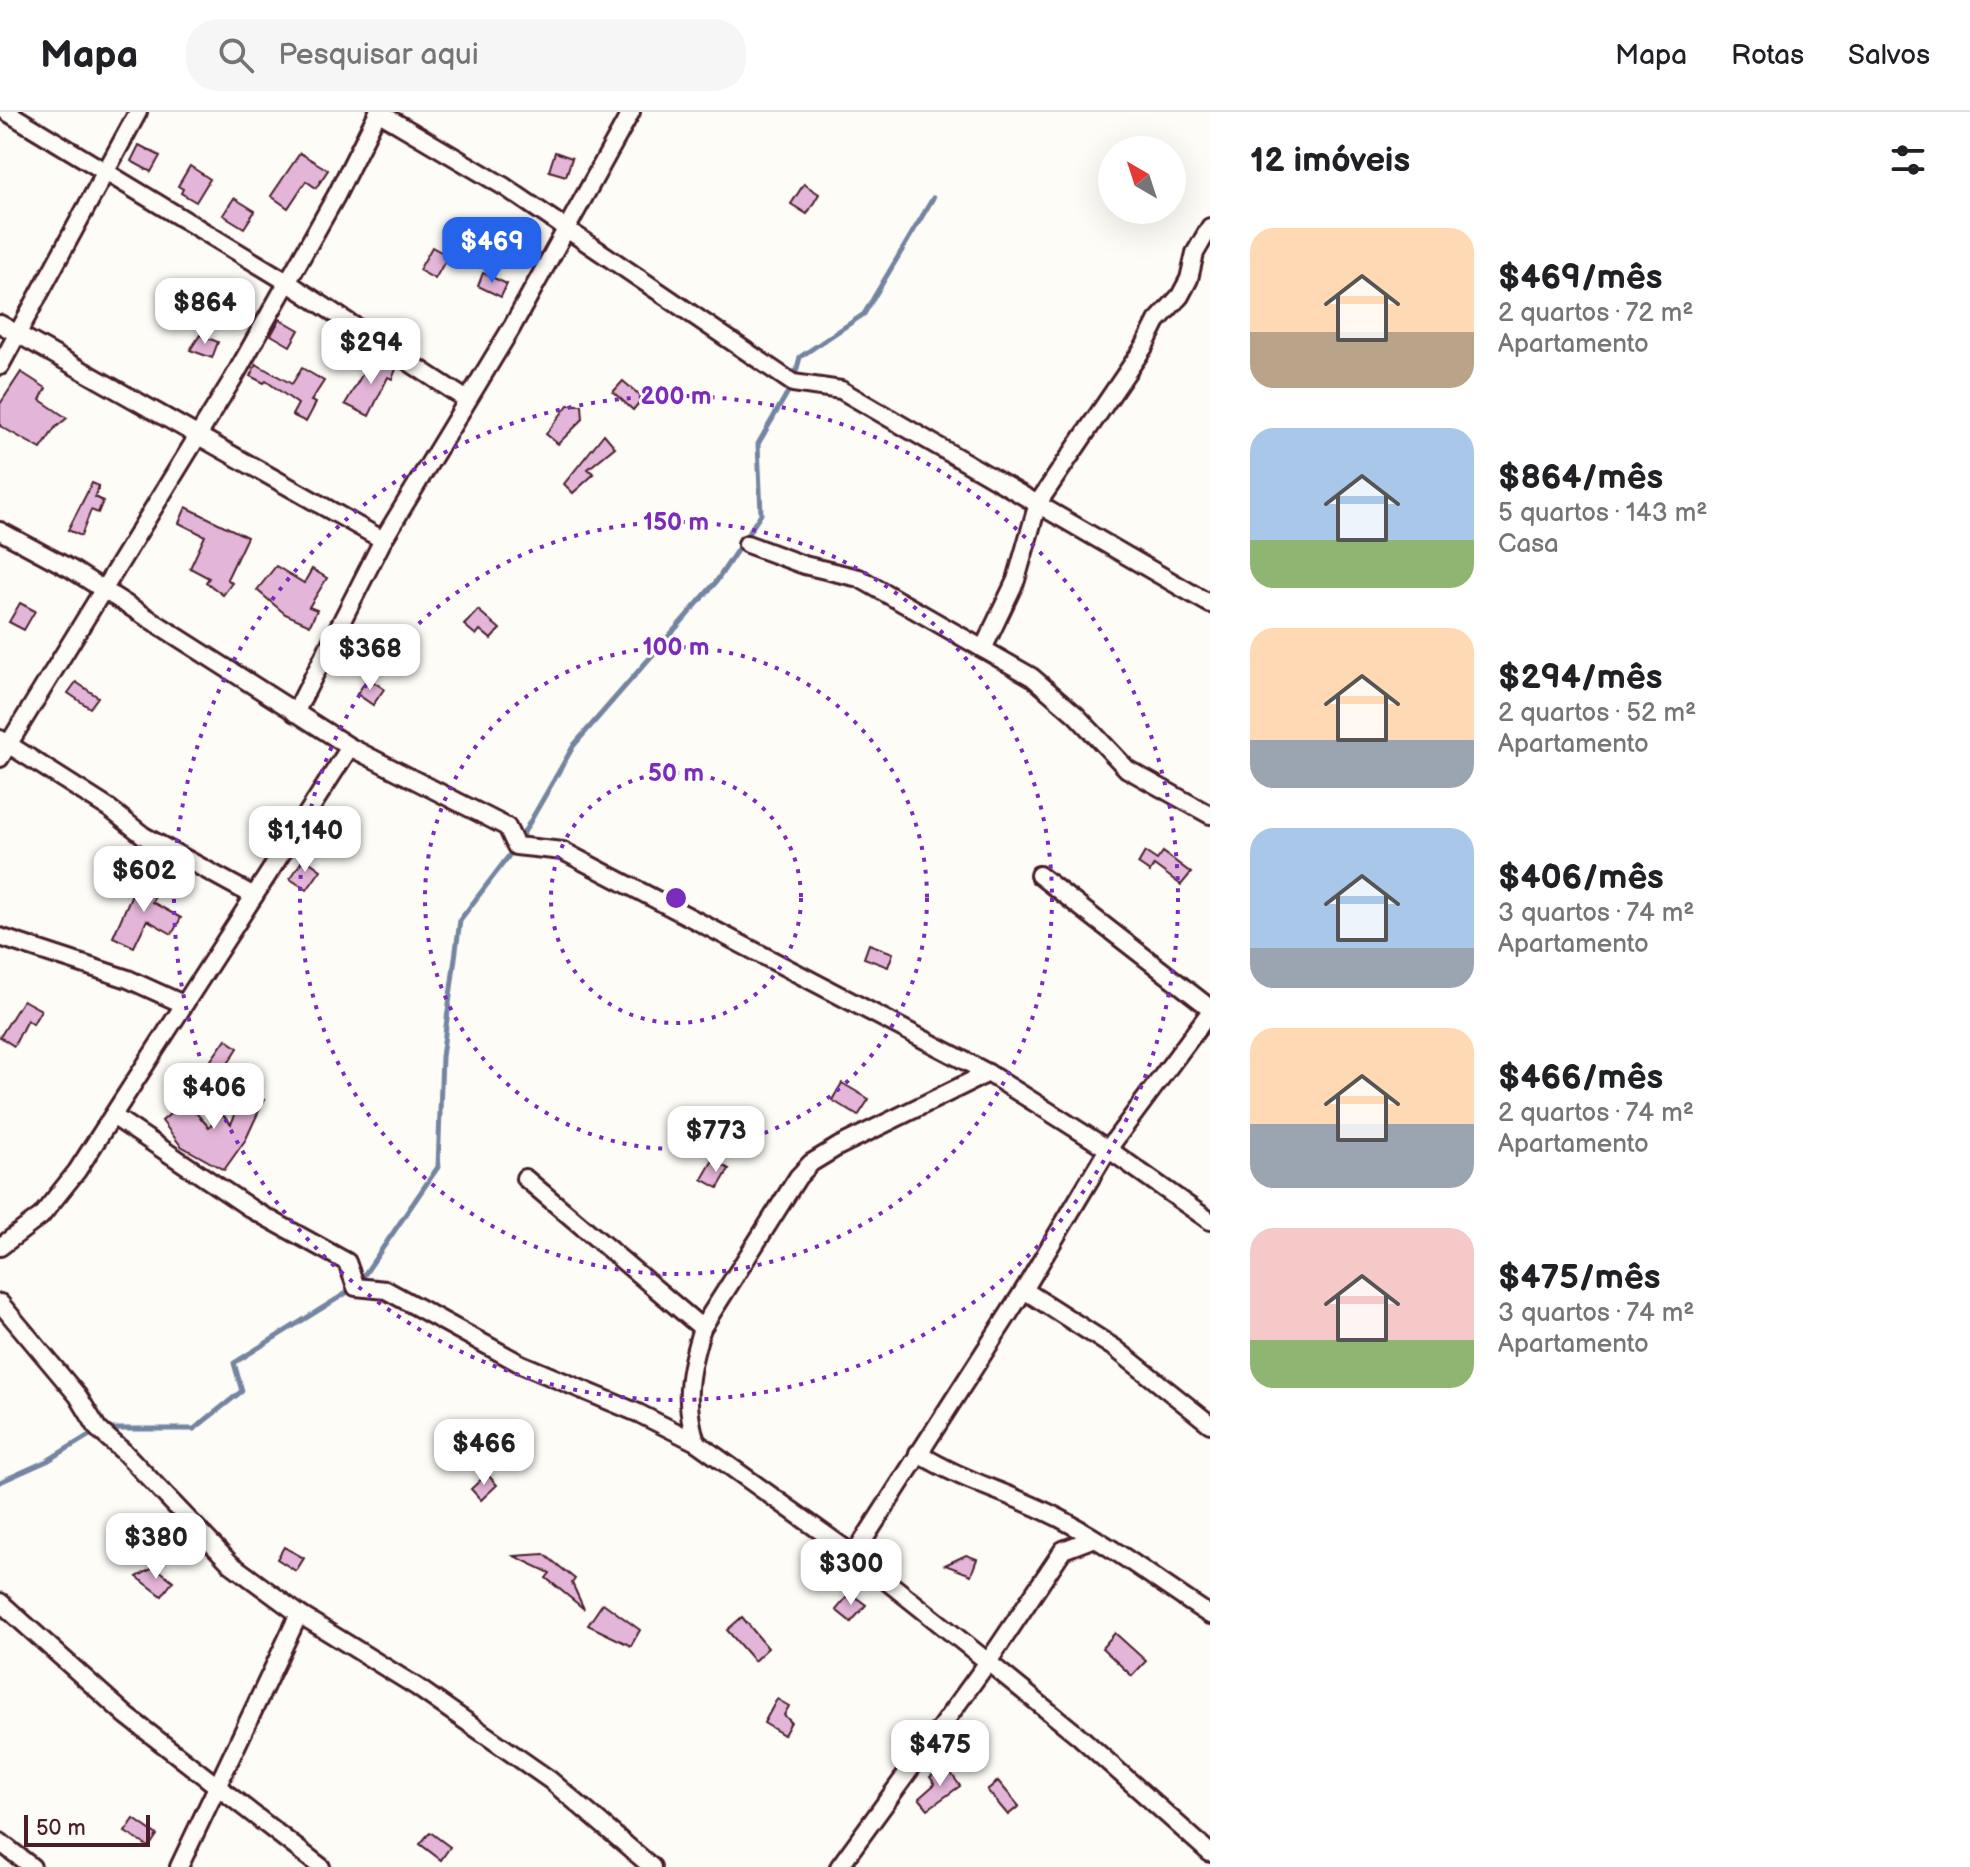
<!DOCTYPE html>
<html lang="pt">
<meta charset="utf-8">
<style>
:root{--surface:#fff;--page:#f6f6f6;--text:#202124;--muted:#757577;--line:#e0e0e0;--accent:#2563eb}
body{margin:0;font-family:"Balsamiq Sans",sans-serif;background:var(--page);color:var(--text);height:100vh;display:flex;flex-direction:column;font-size:30px;white-space:nowrap}
*{box-sizing:border-box;margin:0}
p{font-size:26px;color:var(--muted)}
.icon{flex:none;width:44px;height:44px;fill:none;stroke:currentColor;stroke-width:2;stroke-linecap:round;stroke-linejoin:round}
.map{position:relative;flex:1;overflow:hidden}
.drawer{display:flex;flex-direction:column;background:var(--surface);width:760px}
.drawer>*{flex:none}
.needle{width:52px;rotate:321deg}
.buttons{position:absolute;left:1098px;top:24px;display:grid;gap:16px}
.buttons a{display:grid;place-items:center;width:88px;height:88px;border-radius:50%;background:var(--surface);box-shadow:0 8px 32px #0002;font-size:40px}
.scale{position:absolute;left:24px;bottom:20px;width:126px;box-sizing:border-box;padding-left:8px;border:4px solid #4a1f2b;border-top:0;font-size:22px;line-height:28px;white-space:nowrap;color:#4a1f2b;-webkit-text-stroke:6px #fdfcf7;paint-order:stroke}
.price{position:absolute;translate:-50% -68px;padding:0 18px;border-radius:16px;background:#fff;color:#222;font-size:26px;line-height:52px;filter:drop-shadow(0 2px 4px #0008)}
.price::after{content:'';position:absolute;left:50%;top:48px;width:24px;height:18px;margin-left:-12px;background:inherit;clip-path:polygon(0 0,100% 0,50% 100%)}
.price.current{background:var(--accent);color:#fff}
ul{padding:0;list-style:none}
li{display:flex;align-items:center;gap:24px;height:200px;padding:0 40px}
li span{display:grid;place-items:center;flex:none;width:224px;height:160px;border-radius:24px;color:#555}
li>.icon{margin-inline-start:auto}
span .icon{width:96px;height:96px;fill:#fffc;stroke-width:1}
li b{font-size:34px}
h2{display:flex;justify-content:space-between;align-items:center;height:96px;padding:0 40px;font-size:34px}
header{display:flex;align-items:center;gap:48px;box-sizing:border-box;height:112px;padding:0 40px;background:var(--surface);border-bottom:2px solid var(--line)}
header strong{font-size:38px}
nav{display:flex;gap:44px;margin-inline-start:auto;font-size:28px}
.search{width:560px;height:72px;background:var(--page);display:flex;align-items:center;gap:20px;box-sizing:border-box;padding:0 28px;border-radius:32px;color:var(--muted);font-size:30px}
main{display:flex;flex:1;min-height:0}
.map>svg:first-child{display:block}
</style>
<header>
<strong>Mapa</strong>
<div class="search"><svg class="icon" aria-label="search" viewBox="0 0 24 24"><circle cx="10" cy="10" r="6"/><path d="M15 15l6 6"/></svg>Pesquisar aqui</div>
<nav><a>Mapa</a><a>Rotas</a><a>Salvos</a></nav>
</header>
<main>
<div class="map">
<svg width="1210" height="1755" viewBox="0 0 1210 1755">
<rect width="100%" height="100%" fill="#fdfcf7"/>
<filter id="ink" filterUnits="userSpaceOnUse"><feTurbulence type="fractalNoise" baseFrequency=".0125" numOctaves="2"/><feDisplacementMap in="SourceGraphic" scale="16" xChannelSelector="R" yChannelSelector="G"/><feConvolveMatrix kernelMatrix="1 2 1 2 8 2 1 2 1" color-interpolation-filters="sRGB"/></filter>
<g filter="url(#ink)">
<g fill="none" stroke-linecap="round" stroke-linejoin="round">
<g stroke="#7385a0" stroke-width="5">
<polyline points="519,729 574,633 716,470 761,402 758,332 793,271 800,245 864,202 933,86"/>
<polyline points="105,1317 194,1317 242,1279 234,1251 356,1175 438,1055 442,945 460,808 514,737"/>
<polyline points="0,1370 47,1349 96,1319"/>
</g>
</g>
<g fill="#e3b5d8" stroke="#4a1f2b" stroke-width="2">
<polygon points="139,33 160,44 151,60 131,49"/>
<polygon points="555,40 572,46 566,64 549,59"/>
<polygon points="300,41 328,58 316,76 306,69 288,96 271,84"/>
<polygon points="190,54 210,67 196,90 181,81 183,77 178,74"/>
<polygon points="804,72 819,82 807,102 791,92"/>
<polygon points="234,86 255,99 244,116 223,103"/>
<polygon points="432,135 448,144 435,167 419,158"/>
<polygon points="483,161 507,172 501,185 478,174"/>
<polygon points="280,207 299,218 290,234 271,223"/>
<polygon points="200,223 218,230 212,246 190,238"/>
<polygon points="373,244 397,255 392,267 388,265 369,304 345,292"/>
<polygon points="256,252 292,272 302,256 324,269 311,289 316,291 306,310 292,303 298,292 266,269 264,271 250,264"/>
<polygon points="21,260 46,276 40,288 67,306 55,316 41,337 0,314 0,292"/>
<polygon points="623,269 643,286 633,298 613,280"/>
<polygon points="568,293 582,293 583,307 558,332 546,322"/>
<polygon points="604,322 615,335 588,357 594,362 573,381 564,372"/>
<polygon points="92,371 99,374 95,385 103,389 98,401 91,398 81,424 68,418"/>
<polygon points="186,395 247,425 227,467 232,471 223,483 206,470 209,466 190,456 205,424 179,411"/>
<polygon points="276,454 304,471 312,457 327,466 309,495 317,498 310,513 285,502 257,478"/>
<polygon points="20,491 35,499 24,518 9,510"/>
<polygon points="478,498 500,517 491,527 480,518 476,523 464,513"/>
<polygon points="368,566 384,577 373,593 357,582"/>
<polygon points="76,570 98,585 90,596 68,581"/>
<polygon points="1145,740 1157,748 1163,740 1191,761 1181,773 1154,753 1150,760 1138,752"/>
<polygon points="304,746 321,758 307,778 290,767"/>
<polygon points="139,766 159,776 152,790 181,806 172,822 147,808 134,835 113,825"/>
<polygon points="869,832 893,841 888,855 864,846"/>
<polygon points="23,888 41,898 33,912 27,908 14,934 0,925"/>
<polygon points="226,927 238,936 218,967 204,958"/>
<polygon points="842,971 869,987 858,1004 832,988"/>
<polygon points="245,980 264,988 246,1027 224,1058 181,1034 162,1009 185,989 209,1015 222,1002 231,1012"/>
<polygon points="713,1048 729,1057 718,1076 702,1067"/>
<polygon points="487,1362 497,1373 481,1388 471,1377"/>
<polygon points="284,1435 304,1446 296,1459 277,1447"/>
<polygon points="544,1442 575,1467 572,1471 584,1497 546,1466 550,1461 514,1444"/>
<polygon points="966,1443 977,1447 971,1463 945,1453"/>
<polygon points="155,1455 173,1469 162,1484 137,1465"/>
<polygon points="850,1481 866,1493 851,1510 836,1498"/>
<polygon points="603,1491 640,1518 631,1534 588,1513"/>
<polygon points="742,1505 768,1536 754,1549 727,1518"/>
<polygon points="1115,1521 1146,1549 1132,1564 1102,1536"/>
<polygon points="777,1587 789,1594 784,1603 791,1610 784,1623 764,1611"/>
<polygon points="946,1654 960,1674 928,1697 919,1686 935,1672 930,1665"/>
<polygon points="998,1669 1019,1694 1008,1703 987,1678"/>
<polygon points="134,1707 157,1723 149,1735 125,1720"/>
<polygon points="430,1720 450,1735 441,1748 420,1732"/>
</g>
<g fill="none" stroke-linecap="round" stroke-linejoin="round">
<g stroke="#4a1f2b" stroke-width="22">
<g id="minor">
<polyline points="7,0 287,170 467,288"/>
<polyline points="378,0 505,75 793,271 841,278 1210,492"/>
<polyline points="0,212 383,428"/>
<polyline points="0,254 138,0"/>
<polyline points="0,419 71,457 350,635 507,715 516,734 563,739 988,961 1108,1037 1210,1109"/>
<polyline points="747,432 804,453 859,466 1032,565 1076,603 1127,657 1210,703"/>
<polyline points="983,537 1016,468 1038,391 1144,235 1157,209 1180,184 1189,167 1195,141 1210,115"/>
<polyline points="295,601 383,428 512,215 631,0"/>
<polyline points="0,627 110,697 144,724 254,784"/>
<polyline points="0,646 234,265 336,84 378,0"/>
<polyline points="1039,763 1210,896"/>
<polyline points="0,825 128,867 183,892"/>
<polyline points="113,1004 253,1098 347,1150 356,1175 386,1178 521,1252 638,1301 696,1330 854,1443 988,1550 1079,1624 1210,1741"/>
<polyline points="525,1066 702,1216"/>
<polyline points="0,1135 41,1104 77,1059 350,635"/>
<polyline points="1024,1178 1116,1237 1210,1312"/>
<polyline points="0,1191 78,1284 98,1317 124,1340 231,1452 299,1502 417,1575 550,1668 652,1755"/>
<path d="M 696,1330 C 683,1288 689,1257 702,1216 L 798,1065 L 811,1051 L 839,1034 L 988,961"/>
<path d="M 918,1341 C 962,1369 1013,1382 1059,1406 C 1111,1433 1160,1471 1210,1503"/>
<polyline points="854,1443 1024,1178 1108,1037 1210,900"/>
<polyline points="0,1490 127,1604 321,1755"/>
<polyline points="0,1730 32,1755"/>
<polyline points="179,1755 299,1502"/>
<polyline points="839,1755 988,1550 1063,1438 1092,1427"/>
</g>
</g>
<use href="#minor" stroke="#fdfcf7" stroke-width="16"/>
</g>
</g>
<g fill="none" stroke="#7b2cbf" stroke-width="4" stroke-dasharray="4 8">
<circle cx="676" cy="786" r="125"/>
<circle cx="676" cy="786" r="251"/>
<circle cx="676" cy="786" r="376"/>
<circle cx="676" cy="786" r="502"/>
</g>
<circle cx="676" cy="786" r="12" fill="#7b2cbf" stroke="#fdfcf7" stroke-width="4"/>
<g font-size="24" text-anchor="middle" font-weight="bold" fill="#7b2cbf" stroke="#fdfcf7" stroke-width="6" stroke-linejoin="round" paint-order="stroke">
<text x="676" y="292">200 m</text>
<text x="676" y="418">150 m</text>
<text x="676" y="543">100 m</text>
<text x="676" y="669">50 m</text>
</g>
</svg>
<div class="buttons">
<a><svg class="needle" viewBox="-14 -14 28 28"><path d="M0-13l5 13h-10z" fill="#e53935"/><path d="M0 13l5-13h-10z" fill="#757577"/></svg></a>
</div>
<div class="scale">50 m</div>
<b class="price current" style="left:492px;top:173px">$469</b>
<b class="price" style="left:205px;top:234px">$864</b>
<b class="price" style="left:371px;top:274px">$294</b>
<b class="price" style="left:370px;top:580px">$368</b>
<b class="price" style="left:305px;top:762px">$1,140</b>
<b class="price" style="left:144px;top:802px">$602</b>
<b class="price" style="left:214px;top:1019px">$406</b>
<b class="price" style="left:716px;top:1062px">$773</b>
<b class="price" style="left:484px;top:1375px">$466</b>
<b class="price" style="left:156px;top:1469px">$380</b>
<b class="price" style="left:851px;top:1495px">$300</b>
<b class="price" style="left:940px;top:1676px">$475</b>
</div>
<section class="drawer">
<h2>12 imóveis<svg class="icon" aria-label="filters" viewBox="0 0 24 24"><path d="M4 7h16M4 17h16"/><circle cx="9" cy="7" r="2"/><circle cx="15" cy="17" r="2"/></svg></h2>
<ul>
<li><span style="background:linear-gradient(#ffd9b3 65%,#b9a48a 0)"><svg class="icon" aria-label="home" viewBox="0 0 24 24"><path d="M3 11l9-7 9 7M6 9v11h12V9"/></svg></span><div><b>$469/mês</b><p>2 quartos · 72 m²</p><p>Apartamento</p></div></li>
<li><span style="background:linear-gradient(#a9c7e8 70%,#8fb573 0)"><svg class="icon" aria-label="home" viewBox="0 0 24 24"><path d="M3 11l9-7 9 7M6 9v11h12V9"/></svg></span><div><b>$864/mês</b><p>5 quartos · 143 m²</p><p>Casa</p></div></li>
<li><span style="background:linear-gradient(#ffd9b3 70%,#9aa5b1 0)"><svg class="icon" aria-label="home" viewBox="0 0 24 24"><path d="M3 11l9-7 9 7M6 9v11h12V9"/></svg></span><div><b>$294/mês</b><p>2 quartos · 52 m²</p><p>Apartamento</p></div></li>
<li><span style="background:linear-gradient(#a9c7e8 75%,#9aa5b1 0)"><svg class="icon" aria-label="home" viewBox="0 0 24 24"><path d="M3 11l9-7 9 7M6 9v11h12V9"/></svg></span><div><b>$406/mês</b><p>3 quartos · 74 m²</p><p>Apartamento</p></div></li>
<li><span style="background:linear-gradient(#ffd9b3 60%,#9aa5b1 0)"><svg class="icon" aria-label="home" viewBox="0 0 24 24"><path d="M3 11l9-7 9 7M6 9v11h12V9"/></svg></span><div><b>$466/mês</b><p>2 quartos · 74 m²</p><p>Apartamento</p></div></li>
<li><span style="background:linear-gradient(#f6c9c9 70%,#8fb573 0)"><svg class="icon" aria-label="home" viewBox="0 0 24 24"><path d="M3 11l9-7 9 7M6 9v11h12V9"/></svg></span><div><b>$475/mês</b><p>3 quartos · 74 m²</p><p>Apartamento</p></div></li>
</ul>
</section>
</main>
